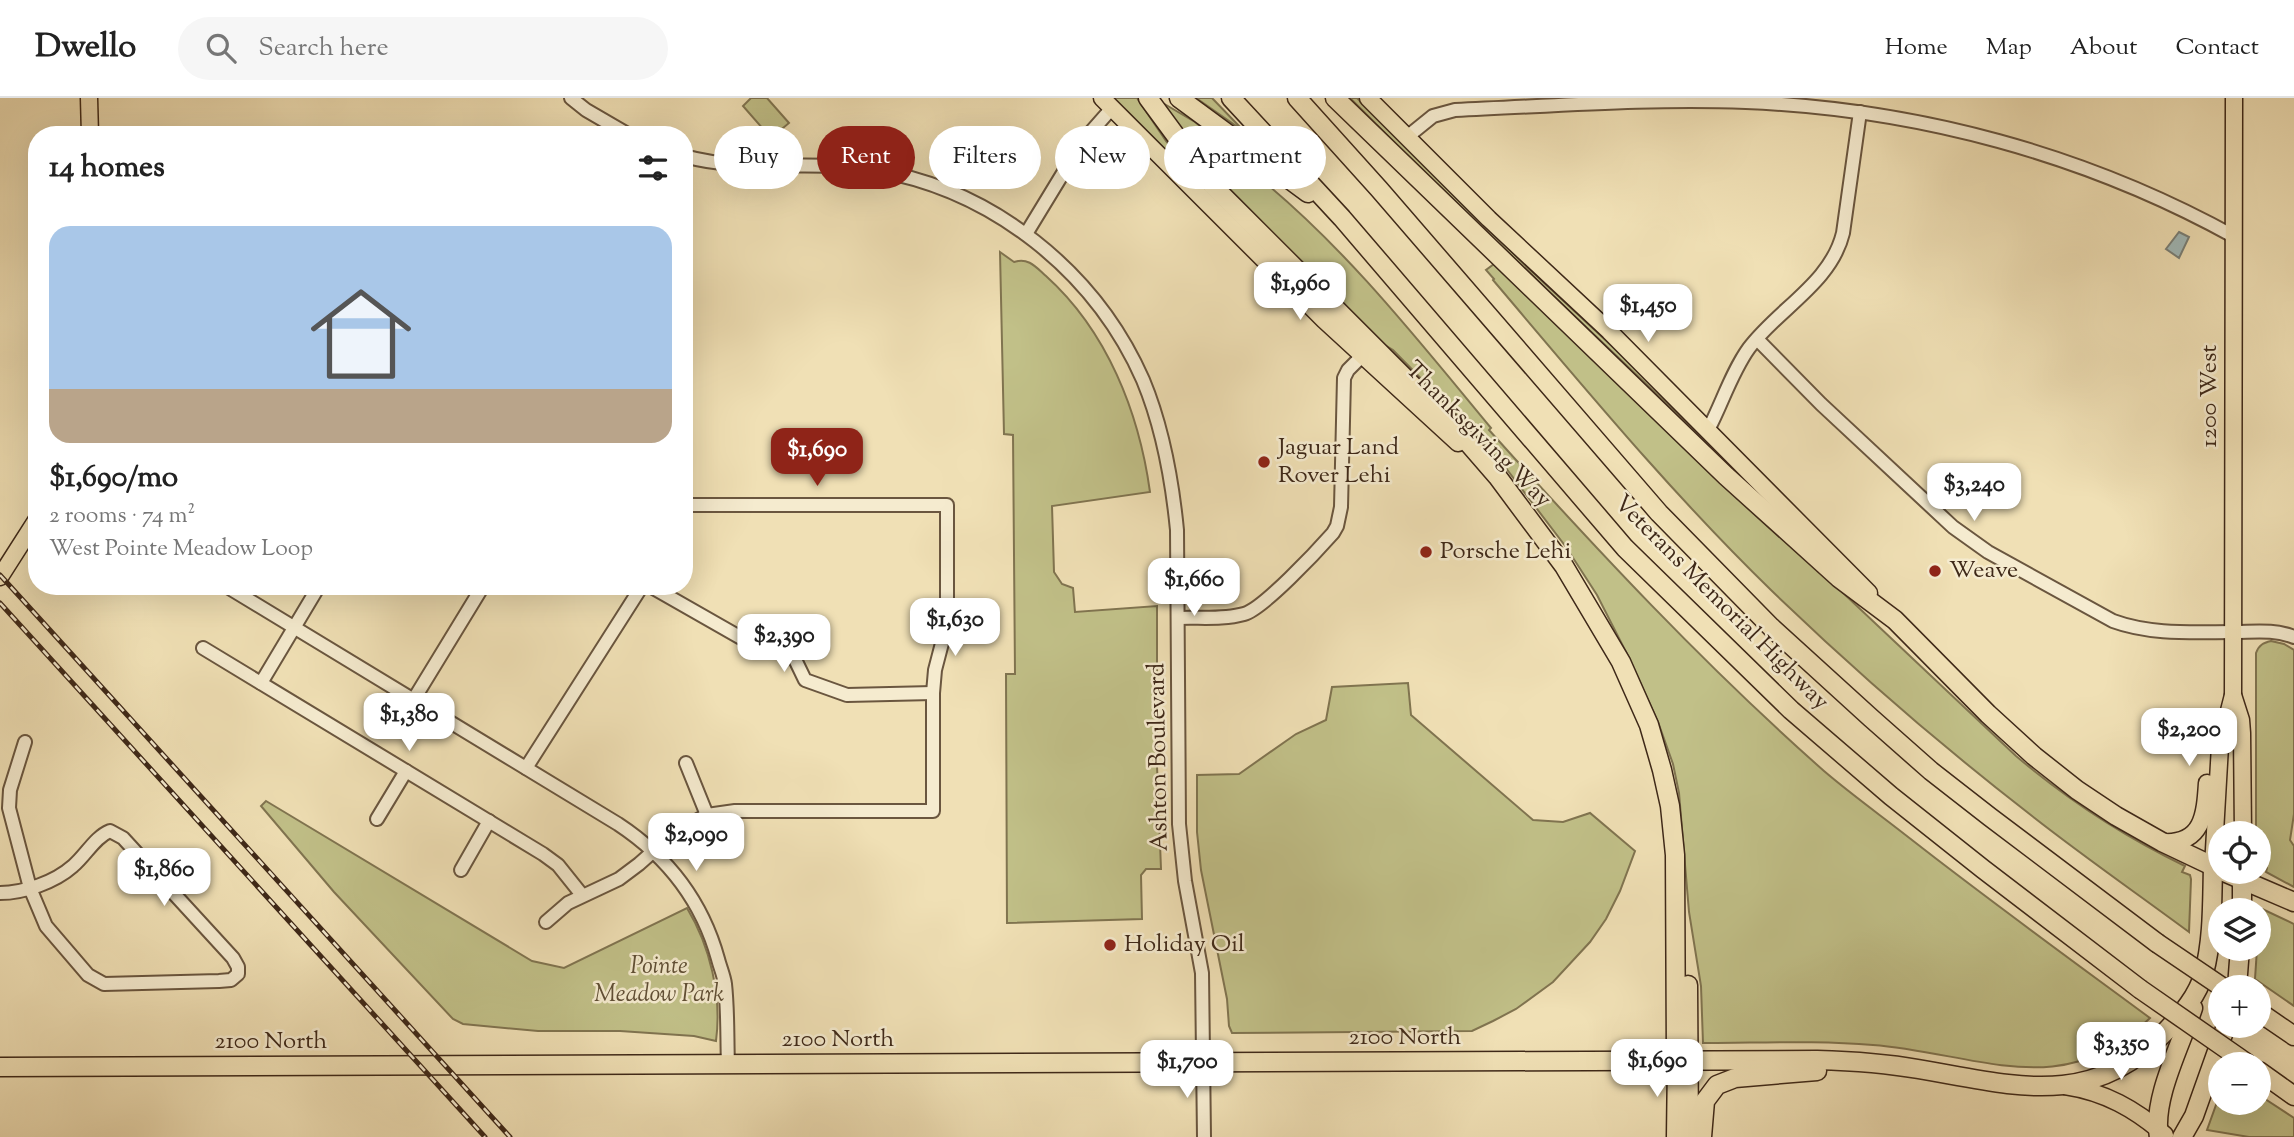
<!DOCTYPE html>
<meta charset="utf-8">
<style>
:root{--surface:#fff;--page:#f6f6f6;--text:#222;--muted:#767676;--line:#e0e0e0;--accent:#8f2418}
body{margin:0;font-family:"Sorts Mill Goudy",serif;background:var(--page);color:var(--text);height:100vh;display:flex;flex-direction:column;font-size:26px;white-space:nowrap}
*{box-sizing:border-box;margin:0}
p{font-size:23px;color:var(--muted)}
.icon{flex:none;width:38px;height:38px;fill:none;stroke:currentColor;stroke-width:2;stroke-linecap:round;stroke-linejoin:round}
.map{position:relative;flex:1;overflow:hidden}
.details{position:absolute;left:28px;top:28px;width:665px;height:469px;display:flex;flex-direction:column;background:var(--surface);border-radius:28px;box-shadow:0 7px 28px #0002}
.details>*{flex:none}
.banner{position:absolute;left:714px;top:28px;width:665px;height:63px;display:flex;gap:14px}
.tools{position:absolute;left:2208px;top:723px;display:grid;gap:14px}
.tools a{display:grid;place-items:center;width:63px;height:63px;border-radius:50%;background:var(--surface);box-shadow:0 7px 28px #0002;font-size:35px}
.price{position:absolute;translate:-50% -60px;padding:0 16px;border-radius:14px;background:#fff;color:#222;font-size:23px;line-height:46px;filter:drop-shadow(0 2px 4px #0008)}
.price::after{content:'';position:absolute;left:50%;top:42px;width:21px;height:16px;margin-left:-10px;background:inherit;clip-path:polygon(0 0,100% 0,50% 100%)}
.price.current{background:var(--accent);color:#fff}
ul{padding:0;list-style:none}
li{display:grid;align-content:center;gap:14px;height:371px;padding:0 21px}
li+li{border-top:2px solid var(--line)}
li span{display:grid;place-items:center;height:217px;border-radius:21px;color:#555}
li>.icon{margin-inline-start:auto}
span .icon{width:126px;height:126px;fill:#fffc;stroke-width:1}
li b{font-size:30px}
h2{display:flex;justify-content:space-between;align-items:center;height:84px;padding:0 21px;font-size:30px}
.pill{padding:0 24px;border-radius:32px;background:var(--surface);box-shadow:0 7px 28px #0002;font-size:24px;line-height:63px}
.pill.current{background:var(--accent);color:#fff}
header{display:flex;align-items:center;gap:42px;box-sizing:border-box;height:98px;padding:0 35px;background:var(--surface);border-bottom:2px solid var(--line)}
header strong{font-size:33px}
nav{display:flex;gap:38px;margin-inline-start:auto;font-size:24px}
.search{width:490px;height:63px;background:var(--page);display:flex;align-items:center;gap:18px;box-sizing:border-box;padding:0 24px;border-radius:38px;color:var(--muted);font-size:26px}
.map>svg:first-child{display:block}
</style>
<header>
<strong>Dwello</strong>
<div class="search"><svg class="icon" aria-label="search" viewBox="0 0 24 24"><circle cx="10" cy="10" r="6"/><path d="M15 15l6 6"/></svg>Search here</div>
<nav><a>Home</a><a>Map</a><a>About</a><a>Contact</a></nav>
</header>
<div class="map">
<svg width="2294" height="1039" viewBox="0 0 2294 1039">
<rect width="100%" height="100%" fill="#f0e0b5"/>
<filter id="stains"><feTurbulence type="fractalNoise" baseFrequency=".00286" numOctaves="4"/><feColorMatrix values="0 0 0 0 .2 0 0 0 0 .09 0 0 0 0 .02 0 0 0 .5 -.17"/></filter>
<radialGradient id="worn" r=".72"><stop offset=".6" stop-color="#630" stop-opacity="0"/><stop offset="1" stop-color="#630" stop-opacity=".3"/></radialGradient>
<g fill="#c1c088" stroke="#807450" stroke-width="2">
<polygon points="751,0 767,0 789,25 771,40 743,8"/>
<polygon points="1112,0 1137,0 1166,43 1201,87 1200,89"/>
<polygon points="1196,0 1212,0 1240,29 1239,30"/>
<polygon points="1350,0 1357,0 1527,169 1627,262 1721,357 1451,101"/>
<path d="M 1156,1 L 1195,24 L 1257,75 L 1257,78 C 1346,150 1418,242 1491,330 L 1489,332 C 1596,451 1704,567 1824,673 C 1852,697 1883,719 1912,742 C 1990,803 2070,861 2150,920 C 2064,1006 1977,955 1873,947 C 1817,942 1760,945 1703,945 L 1701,888 L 1689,814 L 1679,695 L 1673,666 L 1658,624 L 1627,556 L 1597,497 L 1566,449 L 1505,369 L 1454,314 L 1393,252 L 1370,238 L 1218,84 Z"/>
<path d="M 1000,154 L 1014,164 C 1028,159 1036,169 1046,178 C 1107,233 1139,314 1150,394 L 1052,408 L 1054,474 L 1062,486 L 1073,490 L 1075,514 L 1157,508 L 1157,668 L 1161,771 L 1146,771 L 1141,777 L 1142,821 L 1007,825 L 1006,576 L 1015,576 L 1013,337 L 1004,336 Z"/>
<path d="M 1494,166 L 2016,658 C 2068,702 2123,738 2185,768 L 2182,774 L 2190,777 L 2191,781 L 2189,834 C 2135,794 2080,756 2027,714 C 1938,645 1853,571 1772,493 C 1672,396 1583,288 1493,182 L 1494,181 L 1486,172 Z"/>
<path d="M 2271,543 L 2284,546 L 2294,552 L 2294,716 L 2290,742 L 2294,748 L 2294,789 L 2266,774 L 2267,770 L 2259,763 L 2259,735 L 2256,735 L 2256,555 C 2259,547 2263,545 2271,543 Z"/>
<polygon points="1408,585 1411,617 1533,722 1563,724 1590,715 1635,753 1620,793 1606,821 1590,844 1553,884 1516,911 1493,923 1472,933 1232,935 1229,928 1227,901 1201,772 1197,734 1197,677 1239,676 1296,636 1326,622 1332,589"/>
<path d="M 266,703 L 532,863 L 564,870 L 687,810 C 710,848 722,898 716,943 L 694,938 L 620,933 L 538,933 L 463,926 L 453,921 L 334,794 L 261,708 Z"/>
<polygon points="2258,809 2294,826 2294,908 2255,881 2257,851 2259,850"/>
<polygon points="2221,993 2221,1004 2259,1004 2259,997 2294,1020 2294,1039 2249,1039 2207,1032"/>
</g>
<polygon fill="#a1baba" stroke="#798079" stroke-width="2" points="2179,134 2189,139 2179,160 2166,151"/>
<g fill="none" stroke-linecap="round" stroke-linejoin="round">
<g stroke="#6a563f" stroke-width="16">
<g id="minor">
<polyline points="571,0 586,12 629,37"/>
<path d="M 1407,39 L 1433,18 L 1455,12 C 1552,8 1649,0 1746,4 C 1917,11 2085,56 2235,139"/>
<path d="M 684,58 C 749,76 810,61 874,72 C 992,91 1095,173 1143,282 C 1163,330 1172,381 1177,432 L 1179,726 L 1185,783 L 1202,875 L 1204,1039"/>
<polyline points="1026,136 1082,44 1112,10"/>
<path d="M 1757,241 L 1821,306 L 1953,429 L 1988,454 L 2113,523 C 2151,537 2193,534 2234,534 C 2254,534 2274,531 2294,539"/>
<path d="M 1708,332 C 1722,306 1731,275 1749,250 C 1778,211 1831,185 1843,135 L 1860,14"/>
<path d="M 226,488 L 618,726 C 668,759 702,803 718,861 C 720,869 724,878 725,886 C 728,913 727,940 728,967"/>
<polyline points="650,488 764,553 791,553 805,582 847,597 933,595"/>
<path d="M 1178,520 C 1199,519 1223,522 1244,516 C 1263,511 1318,452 1333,435 L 1337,428 L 1341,409 L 1344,280 L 1348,272 L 1362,258"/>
<polyline points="203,550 543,756 558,767 582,797"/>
<polyline points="261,585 319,488"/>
<polyline points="414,601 483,488"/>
<polyline points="686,665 707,717"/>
<polyline points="526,670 642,488"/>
<polyline points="377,721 406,673"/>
<polyline points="461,772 489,723"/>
<path d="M 0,795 C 24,795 55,784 73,768 C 86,757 95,739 110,733 L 123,740 L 233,860 L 238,869 L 238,876 L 231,882 L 219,883 L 104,886 L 88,877 L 46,828 L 30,790 L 9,710 L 10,692 L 25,644"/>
<polyline points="546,824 568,805 619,781 639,766 674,735 707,717 735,713 933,713 933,595 935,572 947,526 947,407 687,407 684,411"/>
</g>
</g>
<g stroke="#3e2818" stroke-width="19">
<g id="major">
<polyline points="89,0 90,37"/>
<polyline points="1102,0 1324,222 1458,345"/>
<polyline points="1368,0 1489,121 1609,233 1869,495"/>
<polyline points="0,479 37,421"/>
<polyline points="2233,597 2241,622 2242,635 2243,735"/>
<path d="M 2162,744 C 2203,747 2205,716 2207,685"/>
<polyline points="2213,769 2220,648 2233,597 2234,0"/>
<path d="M 2065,988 C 2105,994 2135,1011 2165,1037"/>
<polyline points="1675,1039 1676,963"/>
</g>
</g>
<g stroke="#3e2818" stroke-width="21">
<g id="highway">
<polyline points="1148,0 1212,87 1458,333 1497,378 1564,468 1621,564 1649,627 1662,672 1670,708 1675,757 1676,963"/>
<polyline points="1179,0 1308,95"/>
<polyline points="1231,0 1342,120 1625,450 1791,612 1891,698 1983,771 2140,891"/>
<polyline points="1297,0 1379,91 1659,415 1771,529 1871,620 1931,673 1990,719 2157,845"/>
<polyline points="1335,0 1726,378 1839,480 1895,522 1988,616 2034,658 2077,692 2116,718 2162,744 2221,772"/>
<polyline points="2224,774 2294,804"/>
<polyline points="2242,812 2242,780"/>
<polyline points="1688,887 1689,1039"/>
<polyline points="2237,889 2240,850"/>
<polyline points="2259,914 2294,938"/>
<path d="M 0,969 L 1817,962 C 1851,963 1884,965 1918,971 C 2013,987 2091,1013 2166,933 C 2182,916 2198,897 2204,875 C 2213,841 2212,804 2213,769"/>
<polyline points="2259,973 2294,998"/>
<polyline points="1702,1039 1705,1003 1717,987 1735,980 1817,973"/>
<path d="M 2159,1039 C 2152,1001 2181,947 2193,910"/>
<polyline points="2182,1039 2194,1018 2226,928"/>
</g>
</g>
<use href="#minor" stroke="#f5ebcf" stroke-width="12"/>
<use href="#major" stroke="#f0e0b5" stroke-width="16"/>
<use href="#highway" stroke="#f0e0b5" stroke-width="18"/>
<g stroke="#3e2818" stroke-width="5">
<g id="rail">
<polyline points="0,477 510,1039"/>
<polyline points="0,505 485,1039"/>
</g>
</g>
<use href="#rail" stroke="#f5ebcf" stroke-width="2.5" stroke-dasharray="8" stroke-linecap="butt"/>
<g stroke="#3e2818" stroke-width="21" stroke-linecap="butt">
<g id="highway-bridge">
<polyline points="2157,845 2222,889"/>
<polyline points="2140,891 2248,966"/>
</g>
</g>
<use href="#highway-bridge" stroke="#f0e0b5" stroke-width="18"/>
</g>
<g fill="#8f2418" stroke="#f5ebcf" stroke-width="2.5">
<circle cx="1264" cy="364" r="7"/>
<circle cx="1426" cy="454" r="7"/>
<circle cx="1935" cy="473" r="7"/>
<circle cx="1110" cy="847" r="7"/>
</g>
<g text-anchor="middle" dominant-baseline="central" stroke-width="5" stroke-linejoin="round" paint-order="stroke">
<g font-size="24" fill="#3e2818" stroke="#f5ebcf">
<text transform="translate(2210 298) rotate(-90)">1200 West</text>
<text transform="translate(1478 337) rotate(45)">Thanksgiving Way</text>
<text transform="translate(1721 505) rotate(45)">Veterans Memorial Highway</text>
<text transform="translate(1159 659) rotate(-91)">Ashton Boulevard</text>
<text x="1405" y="940">2100 North</text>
<text x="838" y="942">2100 North</text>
<text x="271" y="944">2100 North</text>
</g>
<g font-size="24" fill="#3e2818" stroke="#f5ebcf" text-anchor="start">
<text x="1278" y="350">Jaguar Land<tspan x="1278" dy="28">Rover Lehi</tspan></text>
<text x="1440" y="454">Porsche Lehi</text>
<text x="1949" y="473">Weave</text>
<text x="1124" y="847">Holiday Oil</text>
</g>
<g font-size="24" font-style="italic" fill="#5f4e34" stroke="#f5ebcf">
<text x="659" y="869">Pointe<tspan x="659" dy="28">Meadow Park</tspan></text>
</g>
</g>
<rect width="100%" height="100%" filter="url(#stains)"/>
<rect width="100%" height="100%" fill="url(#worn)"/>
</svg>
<div class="tools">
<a><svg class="icon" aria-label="locate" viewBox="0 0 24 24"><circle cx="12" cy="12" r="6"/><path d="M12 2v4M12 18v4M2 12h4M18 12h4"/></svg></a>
<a><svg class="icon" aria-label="layers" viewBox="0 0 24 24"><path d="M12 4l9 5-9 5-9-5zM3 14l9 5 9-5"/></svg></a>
<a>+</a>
<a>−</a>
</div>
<b class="price" style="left:1300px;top:224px">$1,960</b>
<b class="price" style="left:1648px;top:246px">$1,450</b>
<b class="price current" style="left:817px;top:390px">$1,690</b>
<b class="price" style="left:1974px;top:425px">$3,240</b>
<b class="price" style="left:1194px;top:520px">$1,660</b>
<b class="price" style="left:955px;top:560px">$1,630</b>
<b class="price" style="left:784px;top:576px">$2,390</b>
<b class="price" style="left:409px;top:655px">$1,380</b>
<b class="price" style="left:2189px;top:670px">$2,200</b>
<b class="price" style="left:696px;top:775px">$2,090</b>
<b class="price" style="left:164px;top:810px">$1,860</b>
<b class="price" style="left:2121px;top:984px">$3,350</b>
<b class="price" style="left:1657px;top:1001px">$1,690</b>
<b class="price" style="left:1187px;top:1002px">$1,700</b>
<div class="banner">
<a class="pill">Buy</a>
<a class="pill current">Rent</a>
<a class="pill">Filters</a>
<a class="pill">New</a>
<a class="pill">Apartment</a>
</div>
<section class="details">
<h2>14 homes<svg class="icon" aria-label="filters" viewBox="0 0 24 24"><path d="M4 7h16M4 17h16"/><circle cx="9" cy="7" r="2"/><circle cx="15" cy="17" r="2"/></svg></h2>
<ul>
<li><span style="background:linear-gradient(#a9c7e8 75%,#b9a48a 0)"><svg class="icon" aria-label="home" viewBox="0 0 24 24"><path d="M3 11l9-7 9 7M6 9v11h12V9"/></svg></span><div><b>$1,690/mo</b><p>2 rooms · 74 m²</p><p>West Pointe Meadow Loop</p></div></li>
</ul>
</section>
</div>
